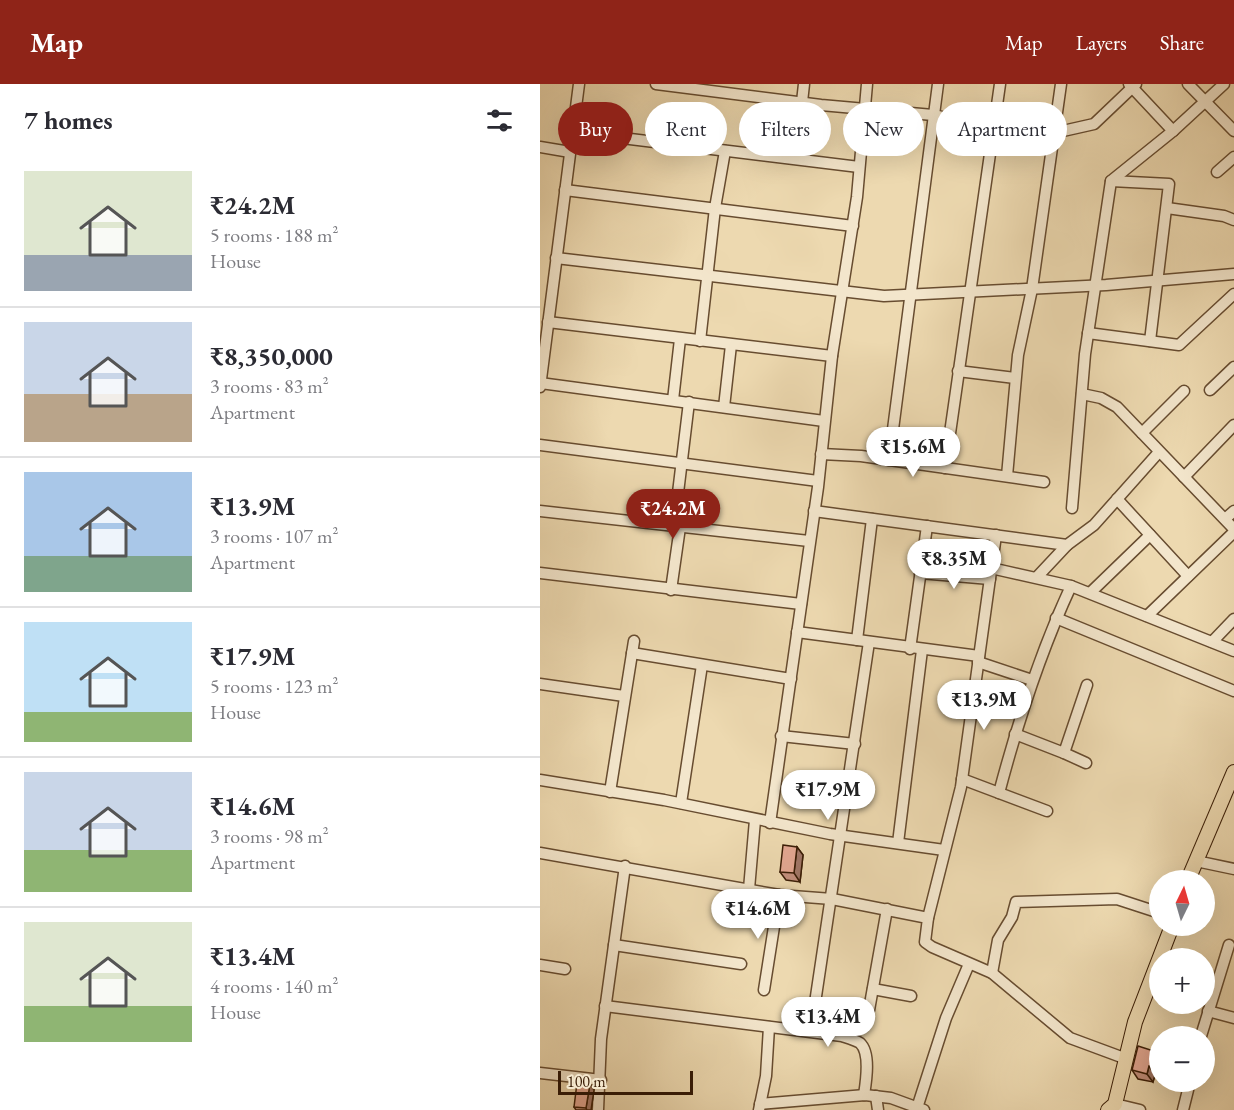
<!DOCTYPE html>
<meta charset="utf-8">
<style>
:root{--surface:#fff;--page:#f2f2f3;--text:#2b2b33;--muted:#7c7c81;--line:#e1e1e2;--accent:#8f2418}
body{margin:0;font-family:"EB Garamond",serif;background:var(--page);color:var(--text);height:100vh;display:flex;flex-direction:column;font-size:22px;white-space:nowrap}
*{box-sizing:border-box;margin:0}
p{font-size:20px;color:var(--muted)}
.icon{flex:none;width:33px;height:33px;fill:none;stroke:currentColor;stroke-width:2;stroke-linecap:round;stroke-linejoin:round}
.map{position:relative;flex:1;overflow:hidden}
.drawer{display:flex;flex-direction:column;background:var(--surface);width:540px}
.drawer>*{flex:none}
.top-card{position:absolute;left:18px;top:18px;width:570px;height:54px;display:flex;gap:12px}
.needle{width:39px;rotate:5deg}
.fabs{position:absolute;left:609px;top:786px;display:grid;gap:12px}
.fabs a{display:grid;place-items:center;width:66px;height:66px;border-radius:50%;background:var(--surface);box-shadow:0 6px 24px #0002;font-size:30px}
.scale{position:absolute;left:18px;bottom:15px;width:135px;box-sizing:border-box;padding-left:6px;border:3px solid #3a1d06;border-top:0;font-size:16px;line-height:21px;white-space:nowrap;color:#3a1d06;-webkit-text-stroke:4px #f3e6cc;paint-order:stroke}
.price{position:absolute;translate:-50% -51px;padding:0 14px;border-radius:21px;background:#fff;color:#222;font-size:20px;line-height:39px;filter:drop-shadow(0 2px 3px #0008)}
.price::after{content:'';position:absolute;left:50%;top:36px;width:18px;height:14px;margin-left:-9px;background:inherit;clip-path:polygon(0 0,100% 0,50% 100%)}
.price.current{background:var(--accent);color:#fff}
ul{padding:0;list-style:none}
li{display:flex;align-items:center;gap:18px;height:150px;padding:0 24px}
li+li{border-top:2px solid var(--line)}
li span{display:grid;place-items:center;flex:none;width:168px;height:120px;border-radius:0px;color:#555}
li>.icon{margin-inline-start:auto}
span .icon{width:72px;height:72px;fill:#fffc;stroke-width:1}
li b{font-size:26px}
h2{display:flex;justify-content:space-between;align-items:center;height:72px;padding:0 24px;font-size:26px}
.pill{padding:0 21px;border-radius:27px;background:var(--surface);box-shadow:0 6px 24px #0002;font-size:21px;line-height:54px}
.pill.current{background:var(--accent);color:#fff}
header{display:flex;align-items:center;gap:36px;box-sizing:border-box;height:84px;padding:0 30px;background:var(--accent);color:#fff}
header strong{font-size:28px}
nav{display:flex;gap:33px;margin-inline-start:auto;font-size:21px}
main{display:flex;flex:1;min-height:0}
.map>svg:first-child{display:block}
</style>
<header>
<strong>Map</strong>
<nav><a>Map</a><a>Layers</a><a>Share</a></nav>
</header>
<main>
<section class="drawer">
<h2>7 homes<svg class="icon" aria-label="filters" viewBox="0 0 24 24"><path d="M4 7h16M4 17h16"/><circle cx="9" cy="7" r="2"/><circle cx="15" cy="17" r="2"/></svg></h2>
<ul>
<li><span style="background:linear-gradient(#dfe7d0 70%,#9aa5b1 0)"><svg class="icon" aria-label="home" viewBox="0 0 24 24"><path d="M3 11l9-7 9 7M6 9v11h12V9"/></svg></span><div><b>₹24.2M</b><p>5 rooms · 188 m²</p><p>House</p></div></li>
<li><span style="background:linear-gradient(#c9d6e8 60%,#b9a48a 0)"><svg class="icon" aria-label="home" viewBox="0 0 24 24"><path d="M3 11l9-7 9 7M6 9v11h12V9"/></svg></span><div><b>₹8,350,000</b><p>3 rooms · 83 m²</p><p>Apartment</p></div></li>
<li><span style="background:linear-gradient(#a9c7e8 70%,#7fa58c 0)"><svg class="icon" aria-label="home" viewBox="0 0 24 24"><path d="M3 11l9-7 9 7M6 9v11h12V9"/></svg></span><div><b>₹13.9M</b><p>3 rooms · 107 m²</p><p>Apartment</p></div></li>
<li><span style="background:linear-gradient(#bfe0f5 75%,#8fb573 0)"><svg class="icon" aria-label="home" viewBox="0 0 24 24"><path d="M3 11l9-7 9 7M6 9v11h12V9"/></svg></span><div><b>₹17.9M</b><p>5 rooms · 123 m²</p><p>House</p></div></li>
<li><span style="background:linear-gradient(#c9d6e8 65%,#8fb573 0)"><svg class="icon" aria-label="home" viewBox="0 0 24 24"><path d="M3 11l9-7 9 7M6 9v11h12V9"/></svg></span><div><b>₹14.6M</b><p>3 rooms · 98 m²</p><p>Apartment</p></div></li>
<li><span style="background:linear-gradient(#dfe7d0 70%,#8fb573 0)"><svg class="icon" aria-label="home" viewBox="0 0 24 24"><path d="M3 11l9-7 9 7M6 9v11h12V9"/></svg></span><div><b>₹13.4M</b><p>4 rooms · 140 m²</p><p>House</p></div></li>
</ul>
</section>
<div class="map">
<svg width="694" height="1026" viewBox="0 0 694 1026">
<rect width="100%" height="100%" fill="#edd9b0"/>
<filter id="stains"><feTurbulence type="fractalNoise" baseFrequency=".00333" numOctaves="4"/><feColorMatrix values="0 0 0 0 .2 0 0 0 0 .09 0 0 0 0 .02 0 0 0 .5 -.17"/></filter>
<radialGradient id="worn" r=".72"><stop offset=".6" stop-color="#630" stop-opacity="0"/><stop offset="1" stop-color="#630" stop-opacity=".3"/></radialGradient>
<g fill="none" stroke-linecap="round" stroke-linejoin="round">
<g stroke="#674c30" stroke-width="13">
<g id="minor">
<polyline points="116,0 281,21 393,31 454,44 514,49 554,40 596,0"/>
<polyline points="589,0 633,47"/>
<polyline points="648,0 694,47"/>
<polyline points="262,18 264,0"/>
<polyline points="33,48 319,83"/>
<polyline points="0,63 30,68"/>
<polyline points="677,88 694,73"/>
<polyline points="571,97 629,100 610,257"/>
<polyline points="25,106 313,142"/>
<polyline points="627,124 684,132 694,136"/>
<polyline points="16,174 344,212 566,201 694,190"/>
<polyline points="8,238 292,272"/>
<polyline points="548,249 639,261 694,210"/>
<polyline points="160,257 175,124 185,67"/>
<polyline points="418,287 475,294"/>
<polyline points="0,299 284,337"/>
<polyline points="0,303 39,0"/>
<polyline points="670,306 694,283"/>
<polyline points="542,310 561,314 577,323 694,445"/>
<polyline points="133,316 140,255"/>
<polyline points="184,323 191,261"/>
<polyline points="602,349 644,307"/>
<polyline points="0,361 278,397"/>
<polyline points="281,370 321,372 504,398"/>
<polyline points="349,376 398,0"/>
<polyline points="405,384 460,0"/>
<polyline points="467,392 478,271 492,205 521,0"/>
<polyline points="644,393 694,341"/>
<polyline points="577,415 648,492"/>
<polyline points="532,424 545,270 571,97 633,47 684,0"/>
<polyline points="0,427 269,457"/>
<polyline points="274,427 527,461 554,441 619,368"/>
<polyline points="685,435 694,427"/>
<polyline points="134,442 149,318"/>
<polyline points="451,484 531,502 694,567"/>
<polyline points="0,489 261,520"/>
<polyline points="380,489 450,495"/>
<polyline points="497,493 527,461"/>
<polyline points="131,506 140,443"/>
<polyline points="550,509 610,451"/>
<polyline points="607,532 694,448"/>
<polyline points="516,534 694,607"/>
<polyline points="257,548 439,572"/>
<polyline points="317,556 332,435"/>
<polyline points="672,558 694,535"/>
<polyline points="370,565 387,442"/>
<polyline points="92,569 251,595"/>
<polyline points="438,578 492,596"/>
<polyline points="0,600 84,612"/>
<polyline points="475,650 524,669 547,601"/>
<polyline points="241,652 315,660"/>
<polyline points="524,669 546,679"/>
<polyline points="422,695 507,727"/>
<polyline points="0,696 124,716 290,750 404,766"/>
<polyline points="70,708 94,557"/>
<path d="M 459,709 C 478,637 500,569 531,502"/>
<polyline points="141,719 162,581"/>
<polyline points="230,739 278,403 292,272 317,113 327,0"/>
<polyline points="358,759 382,566"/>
<polyline points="0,769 239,811 292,815 388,834 385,858 392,863 452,889 530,954 584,974"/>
<polyline points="656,777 694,785"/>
<polyline points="209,805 215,736"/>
<polyline points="388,834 421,703 456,451"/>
<polyline points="74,861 201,880"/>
<polyline points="0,881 25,885"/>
<polyline points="452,889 458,856 472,833 476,818 577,815 620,829"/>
<polyline points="333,905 371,912"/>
<polyline points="224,906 239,811"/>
<polyline points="275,919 329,558"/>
<path d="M 65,922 L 302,952 C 308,954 315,956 320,959 C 331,969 326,998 324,1011"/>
<polyline points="329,926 347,825"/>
<polyline points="668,927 694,934"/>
<polyline points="661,952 689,861"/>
<polyline points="0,989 61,996"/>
<polyline points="336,1012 338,1026"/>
<polyline points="220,1020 325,1011 351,1014 384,1026"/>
<polyline points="575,1020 600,1026"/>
<polyline points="377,1024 406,934 429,880"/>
<polyline points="58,1026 61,955 85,782"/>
<polyline points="219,1026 226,992 229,943"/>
<polyline points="643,1026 650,998"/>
</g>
</g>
<g stroke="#3a1d06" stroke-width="16">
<g id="major">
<polyline points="648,796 694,688"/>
<polyline points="568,1026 575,1020 595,938 632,842"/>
</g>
</g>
<use href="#minor" stroke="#f3e6cc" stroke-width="10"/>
<use href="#major" stroke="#edd9b0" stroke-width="14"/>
</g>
<g fill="#c4907e" stroke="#3a1d06" stroke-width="1.5">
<polygon points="257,763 263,771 260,798 246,796 240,788"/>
<polygon points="620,969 620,992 615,991 613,998 598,995 592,986"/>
<polygon points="54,1006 51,1026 36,1026 34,1023"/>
</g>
<g fill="#a07667" stroke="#3a1d06" stroke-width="1.5">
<polygon points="257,763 263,771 260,798 254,789"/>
<polygon points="609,982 615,991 613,998 607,990"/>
<polygon points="50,1000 54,1006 51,1026 47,1026 46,1024"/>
</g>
<g fill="#e4a893" stroke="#3a1d06" stroke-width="1.5">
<polygon points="243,761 257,763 254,789 240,788"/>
<polygon points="598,962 620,969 620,985 609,982 607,990 592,986"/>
<polygon points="37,999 50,1000 46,1024 34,1023"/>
</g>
<rect width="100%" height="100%" filter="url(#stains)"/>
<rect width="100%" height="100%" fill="url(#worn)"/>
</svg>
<div class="fabs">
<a><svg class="needle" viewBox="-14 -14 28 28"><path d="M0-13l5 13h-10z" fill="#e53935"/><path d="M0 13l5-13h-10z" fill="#7c7c81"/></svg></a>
<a>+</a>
<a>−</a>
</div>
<div class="scale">100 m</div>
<b class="price" style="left:373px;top:394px">₹15.6M</b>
<b class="price current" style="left:133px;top:456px">₹24.2M</b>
<b class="price" style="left:414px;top:506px">₹8.35M</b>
<b class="price" style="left:444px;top:647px">₹13.9M</b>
<b class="price" style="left:288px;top:737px">₹17.9M</b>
<b class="price" style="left:218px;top:856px">₹14.6M</b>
<b class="price" style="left:288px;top:964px">₹13.4M</b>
<div class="top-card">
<a class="pill current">Buy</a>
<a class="pill">Rent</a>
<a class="pill">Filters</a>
<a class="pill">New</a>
<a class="pill">Apartment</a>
</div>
</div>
</main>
